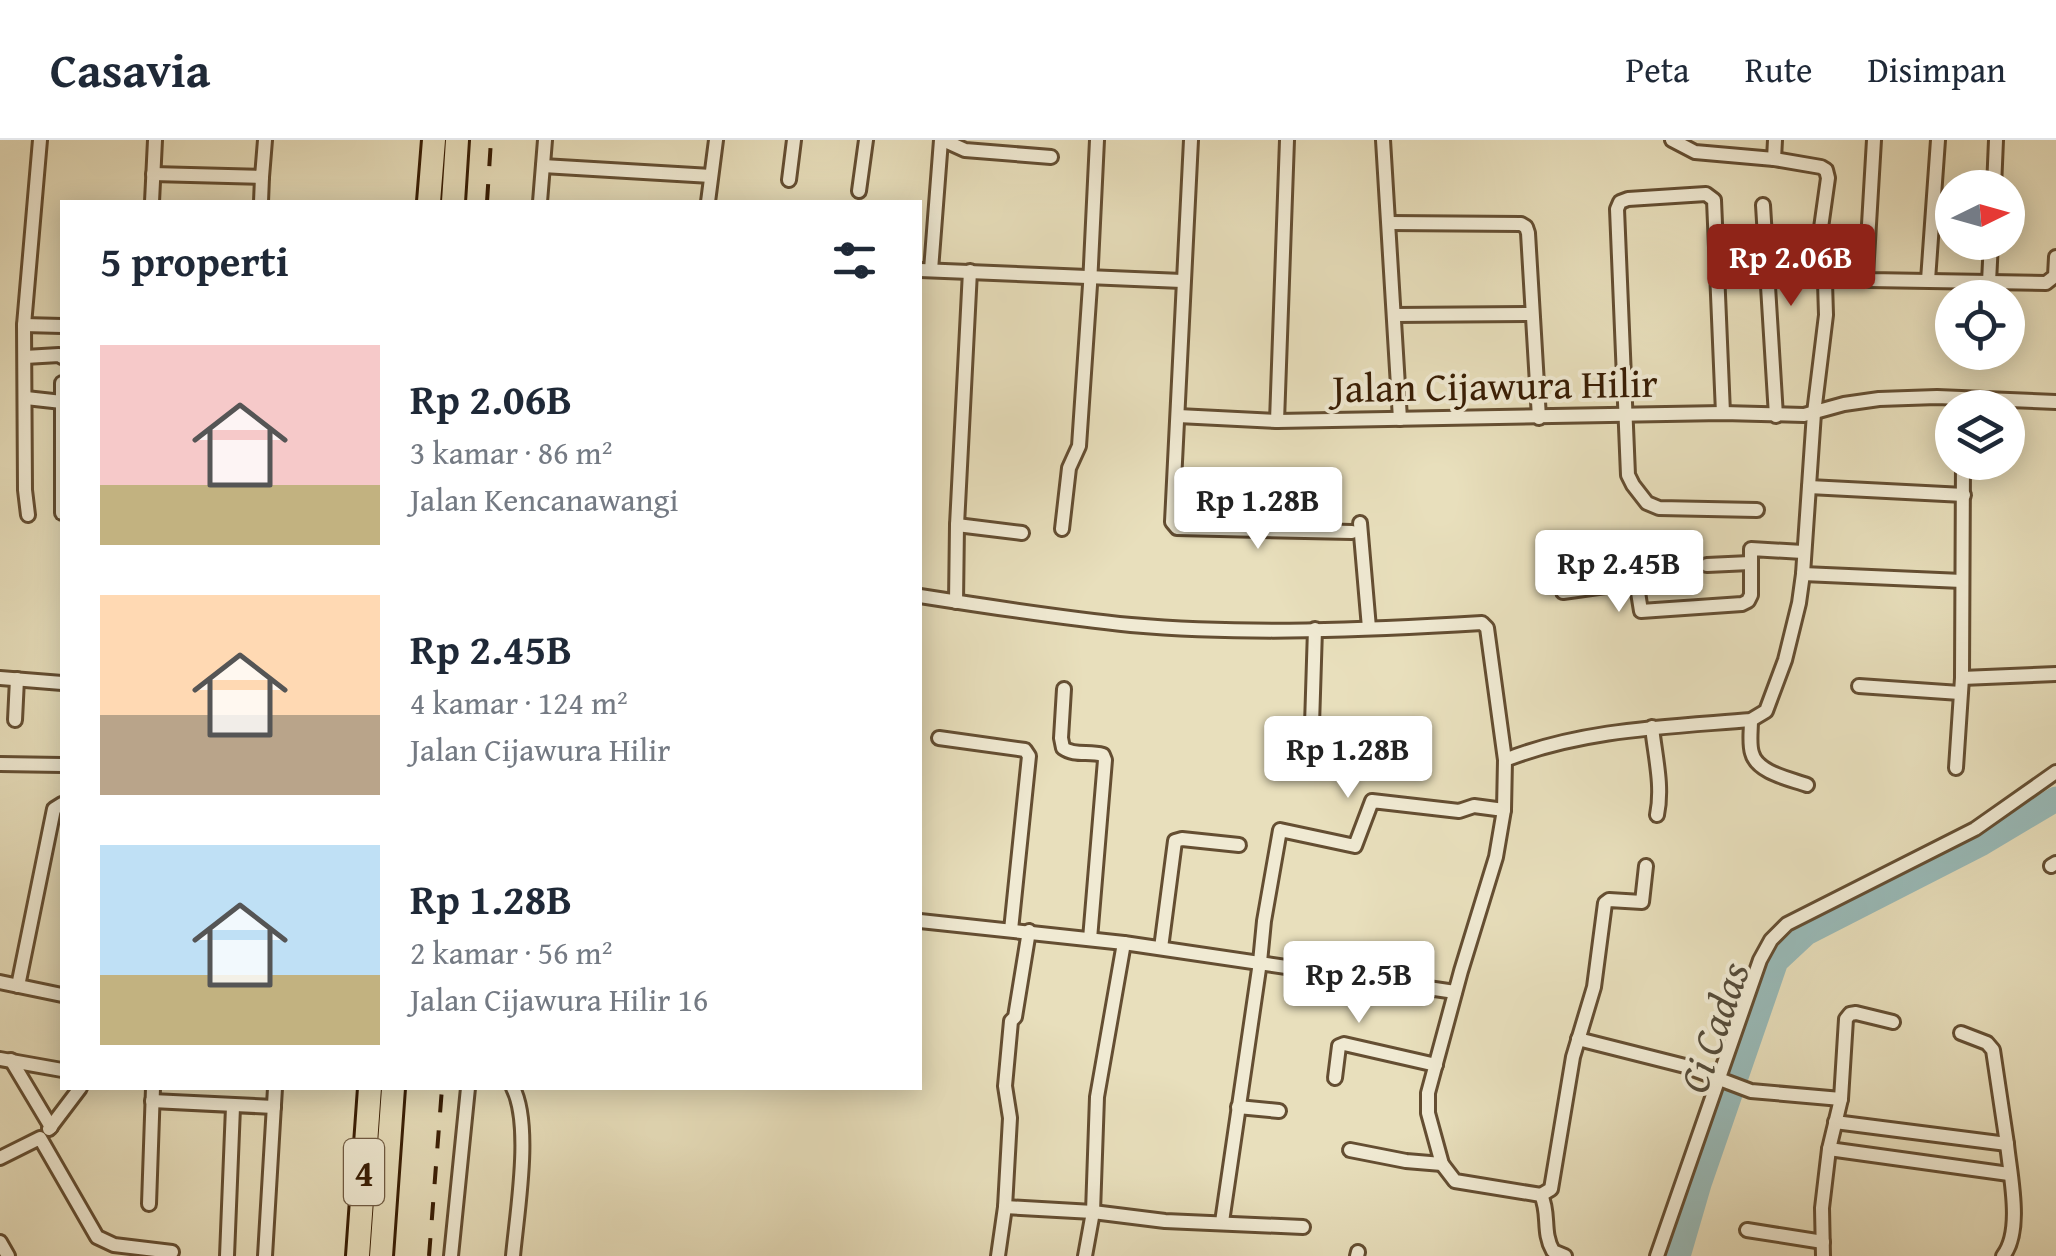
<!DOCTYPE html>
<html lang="id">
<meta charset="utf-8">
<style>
:root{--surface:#fff;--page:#f6f6f7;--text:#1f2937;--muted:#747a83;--line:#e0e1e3;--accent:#8f2418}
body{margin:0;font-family:"Gentium Book Plus",serif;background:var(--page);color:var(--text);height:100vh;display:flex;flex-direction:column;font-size:38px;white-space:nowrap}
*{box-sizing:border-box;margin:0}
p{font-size:32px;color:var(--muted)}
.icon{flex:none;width:55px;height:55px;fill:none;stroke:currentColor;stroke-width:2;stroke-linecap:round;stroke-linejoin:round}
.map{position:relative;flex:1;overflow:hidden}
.side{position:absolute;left:60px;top:60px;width:862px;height:890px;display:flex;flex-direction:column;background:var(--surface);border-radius:0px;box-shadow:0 5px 25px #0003}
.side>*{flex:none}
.needle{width:65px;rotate:85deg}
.tools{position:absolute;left:1935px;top:30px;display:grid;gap:20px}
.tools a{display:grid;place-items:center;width:90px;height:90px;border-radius:50%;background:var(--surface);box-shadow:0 5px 25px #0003;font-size:50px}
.price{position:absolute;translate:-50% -85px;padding:0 22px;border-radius:10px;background:#fff;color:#222;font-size:32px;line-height:65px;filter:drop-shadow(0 2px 5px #0008)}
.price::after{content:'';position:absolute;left:50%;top:60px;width:30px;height:22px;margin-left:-15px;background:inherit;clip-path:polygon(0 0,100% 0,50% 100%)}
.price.current{background:var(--accent);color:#fff}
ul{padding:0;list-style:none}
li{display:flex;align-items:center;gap:30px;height:250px;padding:0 40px}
li span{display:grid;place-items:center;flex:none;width:280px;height:200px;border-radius:0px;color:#555}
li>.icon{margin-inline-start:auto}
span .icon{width:120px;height:120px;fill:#fffc;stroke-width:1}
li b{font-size:42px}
h2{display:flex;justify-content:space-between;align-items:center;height:120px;padding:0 40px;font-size:42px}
header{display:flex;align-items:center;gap:60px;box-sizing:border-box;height:140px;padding:0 50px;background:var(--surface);border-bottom:2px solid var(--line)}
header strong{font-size:48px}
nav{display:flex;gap:55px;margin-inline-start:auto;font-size:35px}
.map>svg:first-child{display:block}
</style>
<header>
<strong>Casavia</strong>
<nav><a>Peta</a><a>Rute</a><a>Disimpan</a></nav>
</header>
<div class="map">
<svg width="2056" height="1116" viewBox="0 0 2056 1116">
<rect width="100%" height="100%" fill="#e8dfbc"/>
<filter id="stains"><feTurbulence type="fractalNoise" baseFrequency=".002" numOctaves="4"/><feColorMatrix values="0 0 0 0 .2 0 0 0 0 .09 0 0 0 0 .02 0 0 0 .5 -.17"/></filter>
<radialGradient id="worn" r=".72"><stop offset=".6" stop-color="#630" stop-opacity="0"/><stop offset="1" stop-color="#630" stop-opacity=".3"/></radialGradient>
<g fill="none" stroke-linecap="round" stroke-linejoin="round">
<polyline stroke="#99bbb9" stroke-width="25" points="1678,1116 1699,1044 1776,821 1806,793 1982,703 2056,659"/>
<g stroke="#644e32" stroke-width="18">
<g id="street">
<polyline points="943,0 965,10 1051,17"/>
<polyline points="1191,0 1172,382 1177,388 1352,392"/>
<polyline points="1383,0 1400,279"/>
<polyline points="1874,0 1866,135 1869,140 2046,143 2055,136 2056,117"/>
<polyline points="1774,19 1775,0"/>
<polyline points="543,26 711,36"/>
<polyline points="153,34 262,37 265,0"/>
<polyline points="789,40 794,0"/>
<polyline points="1994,48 1996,0"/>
<polyline points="859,51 866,0"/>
<polyline points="152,62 155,0"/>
<polyline points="261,62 262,37"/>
<polyline points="540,62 545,0"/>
<polyline points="708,62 716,0"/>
<polyline points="1763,65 1776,276"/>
<polyline points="1389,83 1521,84 1526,87 1528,93 1539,278"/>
<polyline points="920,130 1182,141"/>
<polyline points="931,130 941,0"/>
<polyline points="1928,140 1938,0"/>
<polyline points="1989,142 1991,102"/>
<polyline points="1394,175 1532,174"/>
<polyline points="24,185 62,186"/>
<polyline points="25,217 59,215 62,217"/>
<polyline points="26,258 62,262"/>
<polyline points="1723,273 1714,60 1706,54 1628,59 1620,62 1617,69 1628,335 1633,345 1647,363 1659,368 1757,370"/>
<polyline points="1178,276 1277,281 1723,273 1804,275 1844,264 1879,259 1937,257 2056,262"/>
<polyline points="1277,281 1287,0"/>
<polyline points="1809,347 1964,355"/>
<polyline points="62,373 62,243"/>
<polyline points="28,375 25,350 24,185 40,0"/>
<polyline points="1360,383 1369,488"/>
<polyline points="957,385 1022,393"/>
<polyline points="1062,389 1069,328 1079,306 1090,145 1097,0"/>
<polyline points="1707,425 1750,423"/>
<polyline points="1803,434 1962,441"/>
<polyline points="1563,452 1634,442 1637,446 1641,471 1742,464 1748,461 1751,455 1751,409 1803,412"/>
<path d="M 920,456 C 990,467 1061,478 1131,485 C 1245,495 1367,490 1482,483 L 1487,488 L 1505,620"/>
<polyline points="956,462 957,385 970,131"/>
<polyline points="0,538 62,543"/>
<polyline points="1962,538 2056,534"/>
<polyline points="1859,546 1960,553"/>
<path d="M 1064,549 L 1061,598 L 1063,608 C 1074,616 1089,611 1103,615 L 1105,620 L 1090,799"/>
<polyline points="15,580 17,539"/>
<path d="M 1751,580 C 1751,591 1749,604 1752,613 C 1757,633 1791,639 1807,645"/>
<path d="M 1652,587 C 1655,616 1663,646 1657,675"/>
<polyline points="939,598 1025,610 1029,616 1011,790"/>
<polyline points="1311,617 1315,489"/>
<polyline points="0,624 62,625"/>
<polyline points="1956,628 1962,538 1963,322"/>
<polyline points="2051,726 2056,723"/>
<polyline points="920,781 1124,803 1455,852"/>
<polyline points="1161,808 1175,701 1182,699 1239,705"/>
<polyline points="0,842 62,855"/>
<polyline points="18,846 54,669 62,664"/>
<polyline points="1578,899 1685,926 1751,951 1841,959"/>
<polyline points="0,919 62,930"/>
<polyline points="11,920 51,987"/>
<polyline points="1335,938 1339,906 1344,904 1436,925"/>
<path d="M 513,948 C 532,985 517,1072 513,1116"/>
<polyline points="152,961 274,967"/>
<polyline points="1238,967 1279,971"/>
<polyline points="1835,982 2007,1004 1993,910 1987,903 1961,893"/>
<polyline points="49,989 80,948"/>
<polyline points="1829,1009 2009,1034"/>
<polyline points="1350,1010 1406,1021 1442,1024"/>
<polyline points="0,1018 40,998 97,1097 114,1105 172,1112"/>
<polyline points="1541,1055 1551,1049 1573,917 1594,847 1605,763 1609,760 1642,762 1646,726"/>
<polyline points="149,1064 153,948"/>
<polyline points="1005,1067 1093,1072 1165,1081 1303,1087"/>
<polyline points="1222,1082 1260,822 1264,781 1280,690 1355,706 1372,661 1459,671 1474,666 1504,670"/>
<polyline points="1747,1090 1823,1102"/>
<polyline points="0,1102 8,1116"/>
<polyline points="227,1116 233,967"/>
<polyline points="265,1116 275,948"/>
<polyline points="451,1116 468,948"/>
<polyline points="998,1116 1005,1067 1010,978 1005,946 1011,881 1015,877 1029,791"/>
<polyline points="1085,1116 1093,1072 1097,957 1124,803"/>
<polyline points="1357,1116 1358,1112"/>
<path d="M 1565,1116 L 1553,1111 C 1542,1092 1550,1074 1541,1055 L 1455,1041 L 1442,1024 L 1428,973 L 1428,953 L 1461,831 L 1496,717 L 1504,670 L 1505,620 C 1583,589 1668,587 1751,580 L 1766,571 L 1785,520 L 1799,463 L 1803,434 L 1814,273 L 1826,175 L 1825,142 L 1819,116 L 1820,95 L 1828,38 L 1826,30 L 1821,27 L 1774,19 L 1695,12 L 1672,0"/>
<polyline points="1657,1116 1760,820 1771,800 1787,784 1975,689 2056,632"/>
<polyline points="1823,1116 1822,1068 1829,1009 1841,959 1846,879 1850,874 1856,873 1893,882"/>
<path d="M 2003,1116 C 2023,1091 2010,1035 2007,1004"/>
</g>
</g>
<g stroke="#381d04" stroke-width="28">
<g id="highway">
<polyline points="429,62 434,0"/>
<polyline points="453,62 457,0"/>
<polyline points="358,1116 370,948"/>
<polyline points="381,1116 393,948"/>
</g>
</g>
<use href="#street" stroke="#f0ead3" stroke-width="12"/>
<use href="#highway" stroke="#e8dfbc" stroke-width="22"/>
<g stroke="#381d04" stroke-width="4" stroke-dasharray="18 18" stroke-linecap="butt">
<polyline points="487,62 491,0"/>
<polyline points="429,1116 442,948"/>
</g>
</g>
<g text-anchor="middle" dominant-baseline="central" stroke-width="8" stroke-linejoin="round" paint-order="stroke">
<rect fill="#f0ead3" stroke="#6f5a42" stroke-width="2.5" x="344" y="999" width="40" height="66" rx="8"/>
<g font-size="38" font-weight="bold" fill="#381d04">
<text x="364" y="1032">4</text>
</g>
<g font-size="40" fill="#381d04" stroke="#f0ead3">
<text transform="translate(1495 245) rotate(-1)">Jalan Cijawura Hilir</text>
</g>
<g font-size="42" font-style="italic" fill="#554c3a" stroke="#f0ead3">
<text transform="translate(1713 887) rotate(-71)">Ci Cadas</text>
</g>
</g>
<rect width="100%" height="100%" filter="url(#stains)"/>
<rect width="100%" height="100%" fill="url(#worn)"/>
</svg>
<div class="tools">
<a><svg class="needle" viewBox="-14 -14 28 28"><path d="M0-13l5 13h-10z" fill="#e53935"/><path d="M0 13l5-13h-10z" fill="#747a83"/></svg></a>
<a><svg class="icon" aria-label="locate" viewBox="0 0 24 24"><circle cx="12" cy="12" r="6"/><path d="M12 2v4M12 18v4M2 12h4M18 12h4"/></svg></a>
<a><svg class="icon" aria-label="layers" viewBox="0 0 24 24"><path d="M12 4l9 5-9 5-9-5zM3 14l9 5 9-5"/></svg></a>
</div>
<b class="price current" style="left:1791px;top:169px">Rp 2.06B</b>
<b class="price" style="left:1258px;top:412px">Rp 1.28B</b>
<b class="price" style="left:1619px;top:475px">Rp 2.45B</b>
<b class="price" style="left:1348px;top:661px">Rp 1.28B</b>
<b class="price" style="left:1359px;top:886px">Rp 2.5B</b>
<section class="side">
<h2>5 properti<svg class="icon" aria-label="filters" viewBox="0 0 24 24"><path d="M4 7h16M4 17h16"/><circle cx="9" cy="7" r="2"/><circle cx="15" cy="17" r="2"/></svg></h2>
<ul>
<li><span style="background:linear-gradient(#f6c9c9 70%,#c2b280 0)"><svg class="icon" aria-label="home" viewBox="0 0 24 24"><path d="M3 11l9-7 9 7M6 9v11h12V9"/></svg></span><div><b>Rp 2.06B</b><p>3 kamar · 86 m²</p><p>Jalan Kencanawangi</p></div></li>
<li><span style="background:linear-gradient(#ffd9b3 60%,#b9a48a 0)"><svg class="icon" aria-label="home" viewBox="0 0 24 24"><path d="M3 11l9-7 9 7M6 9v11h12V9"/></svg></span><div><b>Rp 2.45B</b><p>4 kamar · 124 m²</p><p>Jalan Cijawura Hilir</p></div></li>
<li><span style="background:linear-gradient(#bfe0f5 65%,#c2b280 0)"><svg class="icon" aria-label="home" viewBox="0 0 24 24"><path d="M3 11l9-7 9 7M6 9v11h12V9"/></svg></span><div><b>Rp 1.28B</b><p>2 kamar · 56 m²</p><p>Jalan Cijawura Hilir 16</p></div></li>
</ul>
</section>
</div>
